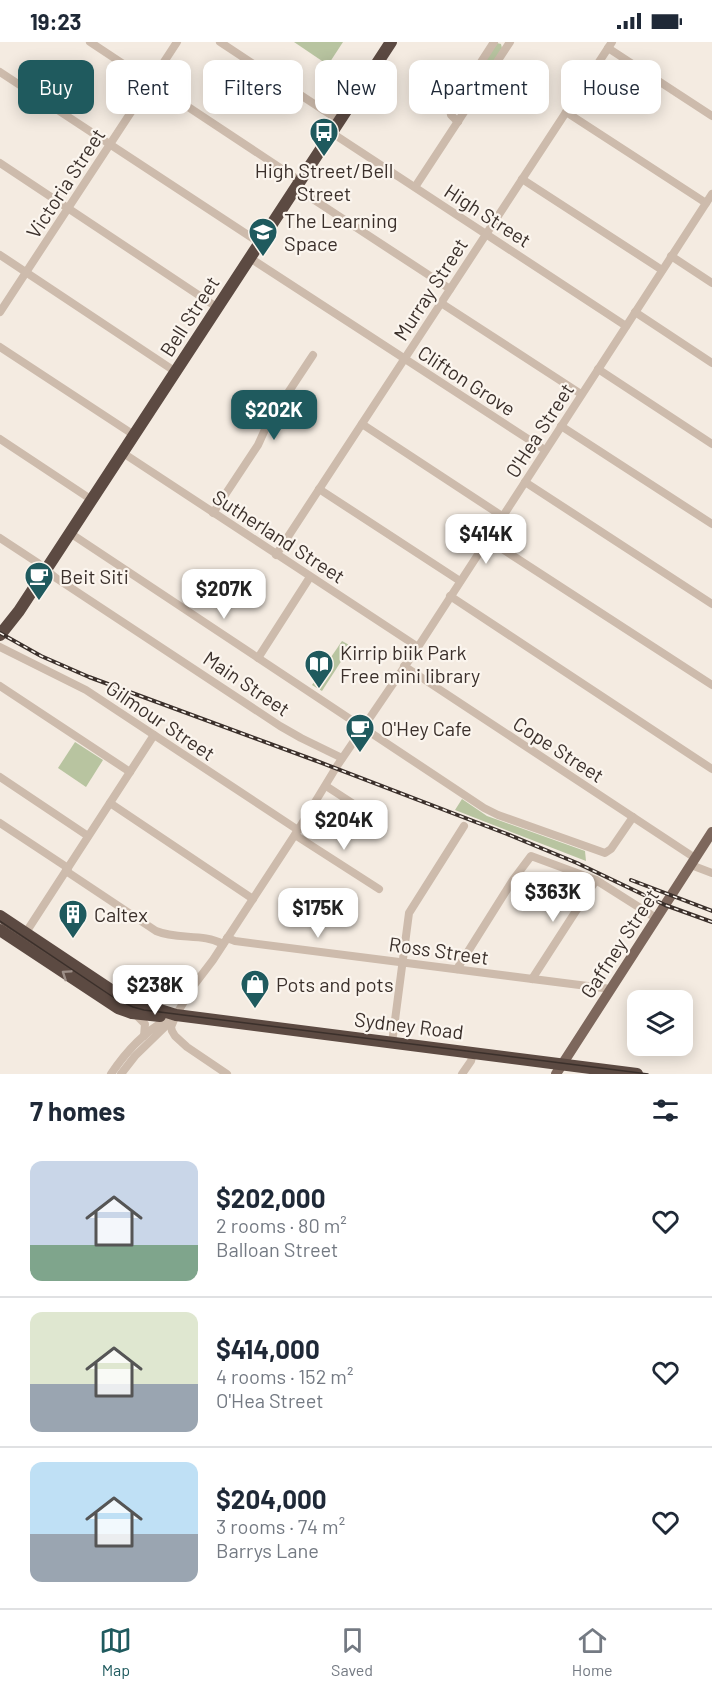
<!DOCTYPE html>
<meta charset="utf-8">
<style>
:root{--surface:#fff;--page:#f6f6f7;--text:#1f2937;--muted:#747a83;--line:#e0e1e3;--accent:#1f5a5e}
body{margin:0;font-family:Barlow,sans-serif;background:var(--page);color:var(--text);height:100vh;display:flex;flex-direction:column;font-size:22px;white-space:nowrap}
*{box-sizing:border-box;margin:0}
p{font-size:20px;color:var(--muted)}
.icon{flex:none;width:33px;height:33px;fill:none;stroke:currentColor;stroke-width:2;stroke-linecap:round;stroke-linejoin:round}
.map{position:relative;height:1032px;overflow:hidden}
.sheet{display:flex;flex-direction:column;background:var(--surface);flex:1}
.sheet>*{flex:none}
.hud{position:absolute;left:18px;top:18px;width:676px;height:54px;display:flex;gap:12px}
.tools{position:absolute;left:627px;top:948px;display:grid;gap:12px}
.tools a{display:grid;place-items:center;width:66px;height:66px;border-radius:12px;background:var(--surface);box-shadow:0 3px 15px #0003;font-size:30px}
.price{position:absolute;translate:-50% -51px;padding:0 14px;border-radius:12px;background:#fff;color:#222;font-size:20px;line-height:39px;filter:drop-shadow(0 2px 3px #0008)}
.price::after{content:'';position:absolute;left:50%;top:36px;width:18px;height:14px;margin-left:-9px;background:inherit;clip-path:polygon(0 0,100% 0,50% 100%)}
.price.current{background:var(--accent);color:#fff}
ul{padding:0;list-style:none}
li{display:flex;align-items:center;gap:18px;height:150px;padding:0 30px}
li+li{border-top:2px solid var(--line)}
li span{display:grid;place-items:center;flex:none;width:168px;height:120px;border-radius:12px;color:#555}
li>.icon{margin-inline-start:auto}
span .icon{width:72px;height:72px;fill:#fffc;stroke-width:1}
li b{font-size:26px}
h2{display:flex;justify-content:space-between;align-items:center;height:72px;padding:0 30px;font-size:26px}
.tag{padding:0 21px;border-radius:12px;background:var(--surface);box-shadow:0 3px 15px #0003;font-size:21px;line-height:54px}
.tag.current{background:var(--accent);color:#fff}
.status{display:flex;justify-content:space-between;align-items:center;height:42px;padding:0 30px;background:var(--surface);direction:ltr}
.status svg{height:16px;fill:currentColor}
.tab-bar{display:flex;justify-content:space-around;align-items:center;height:84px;border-top:2px solid var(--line);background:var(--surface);font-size:16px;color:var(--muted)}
.tab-bar a{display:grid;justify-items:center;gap:3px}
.tab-bar .current{color:var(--accent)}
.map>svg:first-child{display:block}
</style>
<div class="status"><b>19:23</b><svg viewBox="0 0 49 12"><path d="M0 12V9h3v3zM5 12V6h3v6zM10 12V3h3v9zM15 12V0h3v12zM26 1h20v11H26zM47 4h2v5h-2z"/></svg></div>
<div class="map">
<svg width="712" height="1032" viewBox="0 0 712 1032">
<rect width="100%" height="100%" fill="#f4ebe1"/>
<g fill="#b8c4a0">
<polygon points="294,0 343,0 328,23"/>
<polygon points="497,1 501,2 502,6 459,73 455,70 454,67"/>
<polygon points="342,599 351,604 322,649 312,643"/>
<polygon points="75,700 103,718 86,745 58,726"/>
<polygon points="462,757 487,774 585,809 586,819 455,768"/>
</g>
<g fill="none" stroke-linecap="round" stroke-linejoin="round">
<g stroke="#cdbbac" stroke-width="8">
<polyline points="90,0 300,139"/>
<polyline points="220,0 340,79"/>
<polyline points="608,6 712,74"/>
<polyline points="0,30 260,201"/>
<polyline points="566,70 706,161"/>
<polyline points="458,80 451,73 450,68 494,0"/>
<polyline points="332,91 626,284"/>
<polyline points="0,121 218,266"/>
<polyline points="522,137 662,228"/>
<polyline points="415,145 510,0"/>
<polyline points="296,146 450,247"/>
<polyline points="0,213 176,330"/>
<polyline points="671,214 712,241"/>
<polyline points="250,216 545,408"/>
<polyline points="441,261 581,352"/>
<polyline points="0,270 177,0"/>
<polyline points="635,270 712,321"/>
<polyline points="0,305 134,393"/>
<polyline points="598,327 712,402"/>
<polyline points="362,382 502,474"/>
<polyline points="561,384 712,482"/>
<polyline points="0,397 92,458"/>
<polyline points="123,411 418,605"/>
<polyline points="525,440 712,562"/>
<polyline points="319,447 460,539"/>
<polyline points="213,471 258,403 268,381 313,313"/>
<polyline points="70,491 484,766 498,773 605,811 611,807 633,775"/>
<polyline points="0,496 38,521 56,536 280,684 301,696 342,716"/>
<polyline points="487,497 712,643"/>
<polyline points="276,513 612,0"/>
<polyline points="450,554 712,727"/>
<polyline points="0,605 86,648 298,788"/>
<polyline points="258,616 310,535"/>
<polyline points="404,624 695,816"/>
<polyline points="0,644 130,730"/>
<polyline points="0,735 88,794"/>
<polyline points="326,744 366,770 379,786"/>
<polyline points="110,761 253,857"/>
<polyline points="0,781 68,826"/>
<polyline points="295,793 379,847"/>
<polyline points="691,823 712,831"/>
<path d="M 66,829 L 156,889 C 177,898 203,891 223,902"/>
<polyline points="23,895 154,693"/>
<polyline points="227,896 235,899 611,947"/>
<polyline points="457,927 513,838 531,814 596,838 656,876"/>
<polyline points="532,937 596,838"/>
<polyline points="136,973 145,982 144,994"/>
<polyline points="392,1001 409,871 464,784"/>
<path d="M 111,1032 C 127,1008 149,985 176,973"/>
<polyline points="121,1032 135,1014 171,979"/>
<polyline points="227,1032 187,1005 175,994 172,989 171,985 176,973 194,943 213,918 298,788 337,724 418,605 712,152"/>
<polyline points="462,1032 471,1019 473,1011"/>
</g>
<polyline stroke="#7d675c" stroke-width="10" points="556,1032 712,790"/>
<g stroke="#5c4a42" stroke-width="12">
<polyline points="0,593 19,569 391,0"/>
<polyline points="0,874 114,950 134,960 176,973 637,1032"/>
<polyline points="0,888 118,966 132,971 160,974"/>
</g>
<polyline stroke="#3b302b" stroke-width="1.5" points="0,879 116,957 133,965 144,968 648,1032"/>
<g stroke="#3b302b" stroke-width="4">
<g id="rail">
<polyline points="0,591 41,614 89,635 314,718 507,792 577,821 665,863 712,880"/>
<polyline points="631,838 712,869"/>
</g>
</g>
<use href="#rail" stroke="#fbf5ee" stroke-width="1.5" stroke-dasharray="4.5" stroke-linecap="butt"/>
</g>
<defs><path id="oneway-chevron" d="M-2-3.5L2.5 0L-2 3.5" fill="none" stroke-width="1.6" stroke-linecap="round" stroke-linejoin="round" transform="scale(1.5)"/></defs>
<use stroke="#9c8e87" href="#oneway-chevron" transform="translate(66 932) rotate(-146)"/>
<defs>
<g id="bus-pin" transform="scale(1.5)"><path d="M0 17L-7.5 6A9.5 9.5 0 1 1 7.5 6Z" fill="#1f5a5e" stroke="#fbf5ee"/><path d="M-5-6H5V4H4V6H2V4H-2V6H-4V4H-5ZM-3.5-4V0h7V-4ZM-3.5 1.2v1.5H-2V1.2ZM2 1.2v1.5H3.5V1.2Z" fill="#fff"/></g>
<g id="school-pin" transform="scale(1.5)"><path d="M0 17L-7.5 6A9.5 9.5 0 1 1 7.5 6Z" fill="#1f5a5e" stroke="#fbf5ee"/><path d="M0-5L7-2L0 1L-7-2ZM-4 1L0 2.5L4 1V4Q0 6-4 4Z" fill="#fff"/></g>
<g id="cafe-pin" transform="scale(1.5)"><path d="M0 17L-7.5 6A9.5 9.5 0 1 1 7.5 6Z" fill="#1f5a5e" stroke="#fbf5ee"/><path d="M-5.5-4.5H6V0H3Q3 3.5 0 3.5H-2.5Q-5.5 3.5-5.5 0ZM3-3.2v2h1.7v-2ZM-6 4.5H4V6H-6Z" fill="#fff"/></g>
<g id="library-pin" transform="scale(1.5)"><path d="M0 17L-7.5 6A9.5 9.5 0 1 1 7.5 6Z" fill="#1f5a5e" stroke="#fbf5ee"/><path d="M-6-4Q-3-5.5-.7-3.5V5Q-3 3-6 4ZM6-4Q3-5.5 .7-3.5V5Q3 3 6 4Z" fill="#fff"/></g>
<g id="building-pin" transform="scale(1.5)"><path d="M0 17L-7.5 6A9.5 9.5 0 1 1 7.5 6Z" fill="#1f5a5e" stroke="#fbf5ee"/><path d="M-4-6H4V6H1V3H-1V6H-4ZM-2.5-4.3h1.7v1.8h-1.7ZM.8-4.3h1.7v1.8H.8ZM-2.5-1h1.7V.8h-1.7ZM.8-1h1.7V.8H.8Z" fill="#fff"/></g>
<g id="shop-pin" transform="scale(1.5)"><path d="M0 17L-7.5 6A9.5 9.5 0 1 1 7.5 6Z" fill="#1f5a5e" stroke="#fbf5ee"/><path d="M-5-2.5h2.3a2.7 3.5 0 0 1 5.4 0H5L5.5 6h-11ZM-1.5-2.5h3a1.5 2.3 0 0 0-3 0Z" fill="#fff"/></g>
</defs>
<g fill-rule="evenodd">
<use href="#bus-pin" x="324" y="90"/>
<use href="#school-pin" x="263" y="190"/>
<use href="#cafe-pin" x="39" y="534"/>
<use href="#library-pin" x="319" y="622"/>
<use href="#cafe-pin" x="360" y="686"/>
<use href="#building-pin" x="73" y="872"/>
<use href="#shop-pin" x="255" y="942"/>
</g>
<g text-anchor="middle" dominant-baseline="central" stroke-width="4.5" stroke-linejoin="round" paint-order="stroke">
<g font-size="20" fill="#3b302b" stroke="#fbf5ee" text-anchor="start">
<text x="324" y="128" text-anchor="middle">High Street/Bell<tspan x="324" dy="23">Street</tspan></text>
<text x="284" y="178">The Learning<tspan x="284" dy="23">Space</tspan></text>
<text x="60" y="534">Beit Siti</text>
<text x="340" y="610">Kirrip biik Park<tspan x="340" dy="23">Free mini library</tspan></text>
<text x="381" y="686">O'Hey Cafe</text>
<text x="94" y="872">Caltex</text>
<text x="276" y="942">Pots and pots</text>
</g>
<g font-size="20" fill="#3b302b" stroke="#fbf5ee">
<text transform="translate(65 141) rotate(-57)">Victoria Street</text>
<text transform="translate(488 173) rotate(33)">High Street</text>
<text transform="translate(430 247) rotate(-57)">Murray Street</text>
<text transform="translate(189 274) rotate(-57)">Bell Street</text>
<text transform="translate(467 338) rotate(33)">Clifton Grove</text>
<text transform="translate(539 388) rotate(-57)">O'Hea Street</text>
<text transform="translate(279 494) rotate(33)">Sutherland Street</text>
<text transform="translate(247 641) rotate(34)">Main Street</text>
<text transform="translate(161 678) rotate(34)">Gilmour Street</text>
<text transform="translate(559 707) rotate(33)">Cope Street</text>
<text transform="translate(619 901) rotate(-57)">Gaffney Street</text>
<text transform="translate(439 908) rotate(8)">Ross Street</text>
<text transform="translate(409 983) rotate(7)">Sydney Road</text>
</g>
</g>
</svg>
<div class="tools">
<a><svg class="icon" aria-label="layers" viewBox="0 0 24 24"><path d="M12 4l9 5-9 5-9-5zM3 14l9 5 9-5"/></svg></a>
</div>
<b class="price current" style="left:274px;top:399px">$202K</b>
<b class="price" style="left:486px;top:523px">$414K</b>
<b class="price" style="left:224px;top:578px">$207K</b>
<b class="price" style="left:344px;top:809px">$204K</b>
<b class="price" style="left:553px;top:881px">$363K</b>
<b class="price" style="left:318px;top:897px">$175K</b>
<b class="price" style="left:155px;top:974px">$238K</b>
<div class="hud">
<a class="tag current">Buy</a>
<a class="tag">Rent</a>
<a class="tag">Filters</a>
<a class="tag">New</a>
<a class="tag">Apartment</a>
<a class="tag">House</a>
</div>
</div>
<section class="sheet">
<h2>7 homes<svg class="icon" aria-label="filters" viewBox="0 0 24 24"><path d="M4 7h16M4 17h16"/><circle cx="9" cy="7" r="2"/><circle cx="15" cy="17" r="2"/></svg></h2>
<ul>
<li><span style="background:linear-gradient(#c9d6e8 70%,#7fa58c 0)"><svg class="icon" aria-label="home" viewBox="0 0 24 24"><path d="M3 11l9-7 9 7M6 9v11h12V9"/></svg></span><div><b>$202,000</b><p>2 rooms · 80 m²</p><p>Balloan Street</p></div><svg class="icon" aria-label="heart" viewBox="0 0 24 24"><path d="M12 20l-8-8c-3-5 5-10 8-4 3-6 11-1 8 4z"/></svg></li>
<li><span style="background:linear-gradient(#dfe7d0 60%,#9aa5b1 0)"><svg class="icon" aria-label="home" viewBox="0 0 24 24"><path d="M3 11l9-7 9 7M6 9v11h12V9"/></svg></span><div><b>$414,000</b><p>4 rooms · 152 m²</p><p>O'Hea Street</p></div><svg class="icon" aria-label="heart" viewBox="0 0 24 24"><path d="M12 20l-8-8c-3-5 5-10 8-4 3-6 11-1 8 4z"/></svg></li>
<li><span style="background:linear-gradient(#bfe0f5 60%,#9aa5b1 0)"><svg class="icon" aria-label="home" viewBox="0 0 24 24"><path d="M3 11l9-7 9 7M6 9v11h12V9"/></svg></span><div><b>$204,000</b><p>3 rooms · 74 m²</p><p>Barrys Lane</p></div><svg class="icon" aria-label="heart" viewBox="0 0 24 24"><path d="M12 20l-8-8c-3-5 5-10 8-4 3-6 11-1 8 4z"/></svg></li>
</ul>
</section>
<nav class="tab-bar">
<a class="current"><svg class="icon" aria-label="map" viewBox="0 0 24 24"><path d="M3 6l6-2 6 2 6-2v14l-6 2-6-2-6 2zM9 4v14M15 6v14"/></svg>Map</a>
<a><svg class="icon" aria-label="saved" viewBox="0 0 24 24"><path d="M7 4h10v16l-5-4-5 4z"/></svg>Saved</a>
<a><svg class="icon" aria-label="home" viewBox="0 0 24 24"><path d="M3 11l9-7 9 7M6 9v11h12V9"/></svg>Home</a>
</nav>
